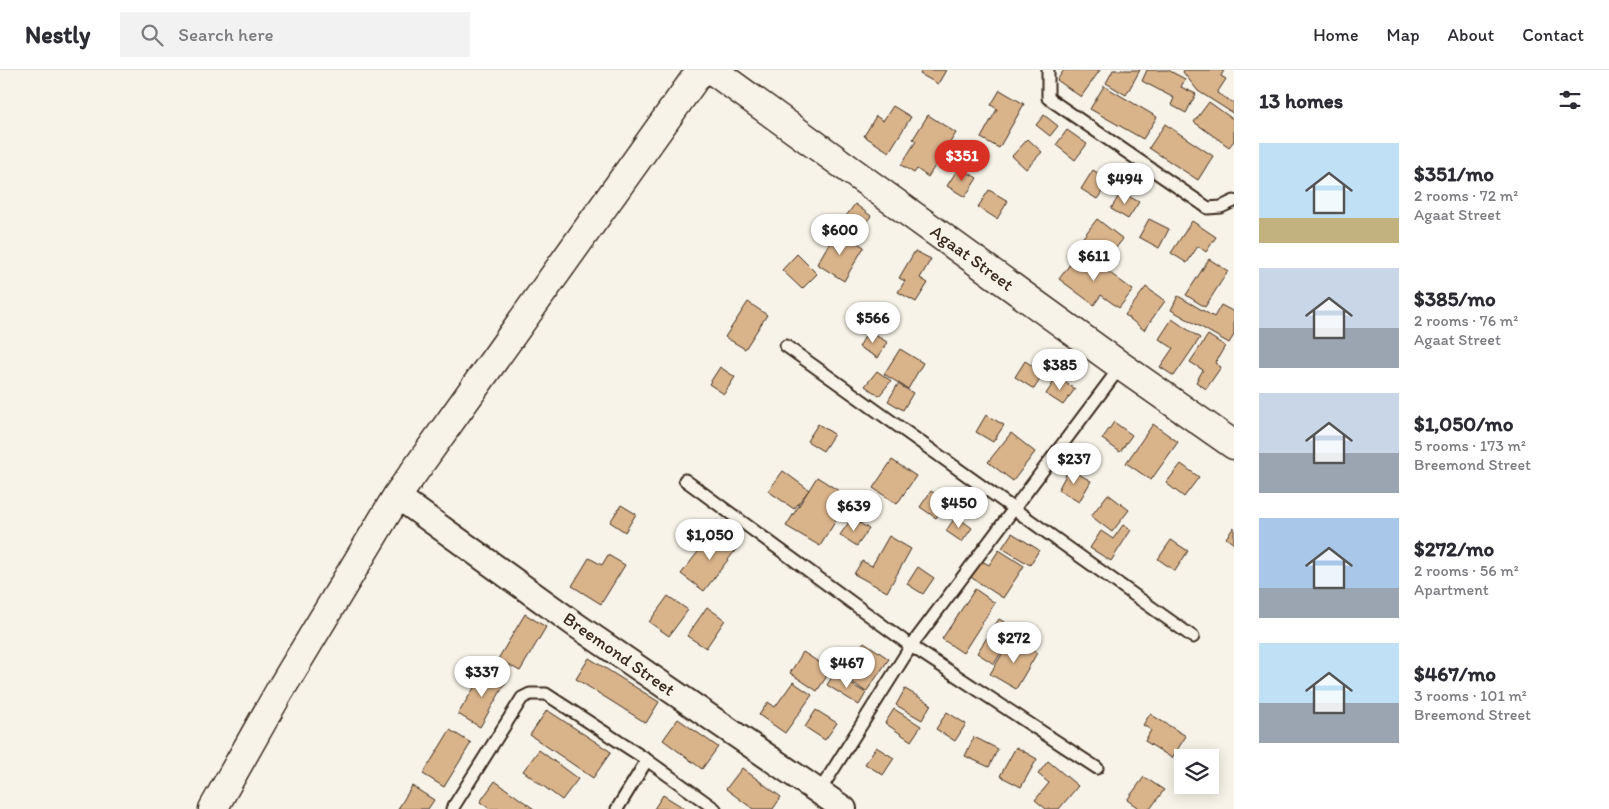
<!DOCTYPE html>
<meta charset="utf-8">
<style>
:root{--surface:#fff;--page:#f2f2f3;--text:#2b2b33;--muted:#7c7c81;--line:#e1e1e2;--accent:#d93025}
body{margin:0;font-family:Itim,sans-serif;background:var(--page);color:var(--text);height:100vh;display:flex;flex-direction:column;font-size:19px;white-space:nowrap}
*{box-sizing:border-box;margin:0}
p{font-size:16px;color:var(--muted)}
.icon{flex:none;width:28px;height:28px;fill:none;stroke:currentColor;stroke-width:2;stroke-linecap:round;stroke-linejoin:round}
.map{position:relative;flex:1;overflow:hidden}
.details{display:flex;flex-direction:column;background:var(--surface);width:375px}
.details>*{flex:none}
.controls{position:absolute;left:1174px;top:679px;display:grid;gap:10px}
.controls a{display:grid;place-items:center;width:45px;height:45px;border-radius:0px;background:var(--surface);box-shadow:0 2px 12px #0003;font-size:25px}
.price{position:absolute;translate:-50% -42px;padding:0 11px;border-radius:18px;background:#fff;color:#222;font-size:16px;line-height:32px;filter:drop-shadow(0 1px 2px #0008)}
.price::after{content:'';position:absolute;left:50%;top:30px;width:15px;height:11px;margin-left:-8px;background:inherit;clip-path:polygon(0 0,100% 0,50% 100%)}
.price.current{background:var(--accent);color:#fff}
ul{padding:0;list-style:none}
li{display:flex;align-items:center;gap:15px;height:125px;padding:0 25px}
li span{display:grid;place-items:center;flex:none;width:140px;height:100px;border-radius:0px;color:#555}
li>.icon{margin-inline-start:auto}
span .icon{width:60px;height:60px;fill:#fffc;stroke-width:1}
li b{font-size:21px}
h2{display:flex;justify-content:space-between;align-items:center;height:60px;padding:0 25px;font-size:21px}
header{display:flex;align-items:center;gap:30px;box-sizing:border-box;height:70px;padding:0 25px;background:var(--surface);border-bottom:1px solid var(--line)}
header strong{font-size:24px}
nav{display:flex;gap:28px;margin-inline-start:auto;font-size:18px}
.search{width:350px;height:45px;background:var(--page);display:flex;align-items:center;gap:12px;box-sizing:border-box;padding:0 18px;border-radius:0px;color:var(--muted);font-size:19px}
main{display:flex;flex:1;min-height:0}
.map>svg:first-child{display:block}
</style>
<header>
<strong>Nestly</strong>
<div class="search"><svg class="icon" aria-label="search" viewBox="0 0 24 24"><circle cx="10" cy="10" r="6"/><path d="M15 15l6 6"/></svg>Search here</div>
<nav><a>Home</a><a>Map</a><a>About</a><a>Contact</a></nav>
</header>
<main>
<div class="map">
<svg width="1234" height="739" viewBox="0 0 1234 739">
<rect width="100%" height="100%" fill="#f7f3e8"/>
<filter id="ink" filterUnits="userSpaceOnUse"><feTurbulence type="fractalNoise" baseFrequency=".02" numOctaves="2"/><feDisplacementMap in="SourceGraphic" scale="10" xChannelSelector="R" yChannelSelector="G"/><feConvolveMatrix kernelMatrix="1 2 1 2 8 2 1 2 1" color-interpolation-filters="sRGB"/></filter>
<g filter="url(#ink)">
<g fill="#d9b38a" stroke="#3b2a1e">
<polygon points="922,0 946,0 938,14 920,4"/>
<polygon points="1064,0 1100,0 1081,27 1057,10"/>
<polygon points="1113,0 1140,0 1126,25 1106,13"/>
<polygon points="1147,0 1168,0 1185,9 1181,17 1196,24 1186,43 1171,35 1174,28 1142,11"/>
<polygon points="1184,0 1224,0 1221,6 1226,9 1217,23 1234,33 1234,44 1198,21 1183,2"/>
<polygon points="1104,16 1157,47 1143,69 1090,39"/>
<polygon points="1000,20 1024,34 999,78 981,68 997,39 991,35"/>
<polygon points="1209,32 1234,50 1234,71 1229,77 1194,52"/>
<polygon points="893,36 911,47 889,82 864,66 876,46 883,51"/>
<polygon points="928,45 956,63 928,107 917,99 914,103 901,95 916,71 913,69"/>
<polygon points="1044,45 1058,56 1050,66 1036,55"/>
<polygon points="1165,54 1213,86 1198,110 1149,78"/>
<polygon points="1067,60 1087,74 1075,90 1056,75"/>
<polygon points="1028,69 1042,82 1026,99 1012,86"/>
<polygon points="959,97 977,108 965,127 947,116"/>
<polygon points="1093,100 1110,111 1097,129 1081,119"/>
<polygon points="989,120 1008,131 997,149 978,137"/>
<polygon points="1121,122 1139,132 1128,149 1111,139"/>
<polygon points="855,134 871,146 853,169 838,157"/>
<polygon points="1097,149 1123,169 1107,189 1081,170"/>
<polygon points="1149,149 1169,159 1159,178 1139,167"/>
<polygon points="1192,151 1216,167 1206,182 1198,176 1187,193 1171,183"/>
<polygon points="837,160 864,177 844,211 817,194"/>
<polygon points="915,181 931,189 920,208 928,213 916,232 898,222 905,211 899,208"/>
<polygon points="1080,181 1133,220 1119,238 1101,225 1094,235 1059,209"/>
<polygon points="797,184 817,204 802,219 782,200"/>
<polygon points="1209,189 1228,201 1205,237 1186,225"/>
<polygon points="1146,217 1165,231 1144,260 1125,245"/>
<polygon points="1178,226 1214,247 1221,235 1234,242 1234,265 1229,273 1171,240"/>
<polygon points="748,232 767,245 745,279 725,267"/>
<polygon points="1172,249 1200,268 1174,306 1160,297 1173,278 1159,269"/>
<polygon points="868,261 887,272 878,288 859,277"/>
<polygon points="1208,265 1225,276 1215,293 1221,297 1206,319 1196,312 1203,300 1190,292"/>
<polygon points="900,279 923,293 908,319 884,304"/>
<polygon points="1025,291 1044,303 1034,319 1015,307"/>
<polygon points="720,297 735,307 724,324 709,314"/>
<polygon points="877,301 891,311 879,326 865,316"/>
<polygon points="1057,307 1075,319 1063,335 1046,324"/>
<polygon points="898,314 913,323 903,340 888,331"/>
<polygon points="986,345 1004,355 993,372 976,362"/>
<polygon points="1114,352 1132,365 1120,382 1102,369"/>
<polygon points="818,354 834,364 823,381 807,371"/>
<polygon points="1153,354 1178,372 1151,410 1126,393"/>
<polygon points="1011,363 1035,382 1013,411 988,392"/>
<polygon points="892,390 916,406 897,434 873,418"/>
<polygon points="1181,394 1199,407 1184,427 1166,413"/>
<polygon points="1069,399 1091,411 1079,432 1058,420"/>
<polygon points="783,401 809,420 794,439 768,421"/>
<polygon points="817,407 850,428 820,476 786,456"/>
<polygon points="931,421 947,432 936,448 920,437"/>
<polygon points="1108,424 1129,440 1112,462 1091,446"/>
<polygon points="621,435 636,444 625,462 610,452"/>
<polygon points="956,446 972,458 962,472 946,461"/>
<polygon points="852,448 869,459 857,476 840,465"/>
<polygon points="1123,455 1131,460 1111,491 1090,478 1101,461 1113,469"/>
<polygon points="1234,457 1234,474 1226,468"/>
<polygon points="1012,463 1039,480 1030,495 1002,478"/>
<polygon points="711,465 723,475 731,466 741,473 704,521 681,504"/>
<polygon points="889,466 911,479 887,522 854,504 862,491 872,496"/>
<polygon points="1171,470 1188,481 1175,501 1158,489"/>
<polygon points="999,480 1024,496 1003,528 969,506 980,490 989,495"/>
<polygon points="608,485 625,495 601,534 572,516 589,488 602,495"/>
<polygon points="918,497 934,508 923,524 907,514"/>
<polygon points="975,519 995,533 963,583 942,569"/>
<polygon points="668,526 688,540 669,566 649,552"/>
<polygon points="707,537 725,550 706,578 687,566"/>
<polygon points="525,544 546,557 520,601 498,589"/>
<polygon points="999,549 1016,559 994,594 977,583"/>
<polygon points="1012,568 1037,583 1016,619 990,604"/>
<polygon points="864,572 889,589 866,622 841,604"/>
<polygon points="803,582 831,600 817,621 790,603"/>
<polygon points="589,588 659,632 646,653 576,609"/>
<polygon points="485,600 506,612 480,657 458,644"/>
<polygon points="834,604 866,623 859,635 827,615"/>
<polygon points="793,612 812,625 785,663 759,645 768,632 775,637"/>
<polygon points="905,619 931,634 922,650 896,635"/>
<polygon points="894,639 921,656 911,671 885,653"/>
<polygon points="547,640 611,682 593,708 530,665"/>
<polygon points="816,640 837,653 825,670 805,657"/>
<polygon points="947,642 966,654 955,671 936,659"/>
<polygon points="1150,644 1186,666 1172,688 1145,671 1151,660 1143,655"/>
<polygon points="678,649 718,677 702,699 663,670"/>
<polygon points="450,660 471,673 444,717 423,704"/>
<polygon points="974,667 998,679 989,697 965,686"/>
<polygon points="876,677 894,688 883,705 865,694"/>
<polygon points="1016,677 1037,689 1021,717 1000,706"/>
<polygon points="539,680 578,709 562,730 523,701"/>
<polygon points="1048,691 1078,716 1059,739 1046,739 1035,730 1049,713 1038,704"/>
<polygon points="742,698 781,727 773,739 753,739 726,719"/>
<polygon points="1144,707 1164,720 1150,739 1140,739 1127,730"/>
<polygon points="495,711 534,739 490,739 480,732"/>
<polygon points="412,716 434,730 428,739 398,739"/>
<polygon points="663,725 684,738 684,739 654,739"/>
</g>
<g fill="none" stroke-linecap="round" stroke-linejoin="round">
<g stroke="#3b2a1e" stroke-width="15">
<g id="lane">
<polyline points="1048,0 1048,28 1208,138 1221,137 1234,131"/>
<polyline points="786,276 1193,567"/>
<polyline points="685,410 911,576 1097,698"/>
<polyline points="819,722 911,576 1121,296"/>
<polyline points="452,739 522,628 530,624 546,624 647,690 715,739"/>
<polyline points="617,739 647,690"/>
</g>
</g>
<g stroke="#3b2a1e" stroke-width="28">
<polyline id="street" points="397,426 573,553 844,739"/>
</g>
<g stroke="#3b2a1e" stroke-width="31">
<g id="secondary">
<polyline points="712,0 1121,296 1234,375"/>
<polyline points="213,739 279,622 397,426 701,0"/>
</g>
</g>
<use href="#lane" stroke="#f7f3e8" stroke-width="11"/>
<use href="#street" stroke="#f7f3e8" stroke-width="24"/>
<use href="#secondary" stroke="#f7f3e8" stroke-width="28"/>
</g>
</g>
<g text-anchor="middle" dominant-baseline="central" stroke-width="4" stroke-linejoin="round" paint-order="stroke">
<g font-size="18" fill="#3b2a1e" stroke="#f7f3e8">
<text transform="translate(972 188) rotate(36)">Agaat Street</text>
<text transform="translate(619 584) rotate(35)">Breemond Street</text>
</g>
</g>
</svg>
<div class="controls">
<a><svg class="icon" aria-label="layers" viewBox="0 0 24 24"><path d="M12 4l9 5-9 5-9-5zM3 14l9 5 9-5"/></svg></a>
</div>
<b class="price current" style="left:962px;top:112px">$351</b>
<b class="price" style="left:1125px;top:135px">$494</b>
<b class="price" style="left:840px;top:186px">$600</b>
<b class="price" style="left:1094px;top:212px">$611</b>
<b class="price" style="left:873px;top:274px">$566</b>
<b class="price" style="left:1060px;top:321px">$385</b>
<b class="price" style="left:1074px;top:415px">$237</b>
<b class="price" style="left:959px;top:459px">$450</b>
<b class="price" style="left:854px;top:462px">$639</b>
<b class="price" style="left:710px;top:491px">$1,050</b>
<b class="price" style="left:1014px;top:594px">$272</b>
<b class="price" style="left:847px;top:619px">$467</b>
<b class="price" style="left:482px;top:628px">$337</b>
</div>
<section class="details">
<h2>13 homes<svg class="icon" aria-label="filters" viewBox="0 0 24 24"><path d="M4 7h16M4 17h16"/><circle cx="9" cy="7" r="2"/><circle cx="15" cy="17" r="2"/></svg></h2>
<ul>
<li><span style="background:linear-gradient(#bfe0f5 75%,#c2b280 0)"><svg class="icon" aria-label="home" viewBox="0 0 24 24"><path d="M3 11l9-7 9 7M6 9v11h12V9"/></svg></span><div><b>$351/mo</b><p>2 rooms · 72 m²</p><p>Agaat Street</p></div></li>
<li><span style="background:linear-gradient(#c9d6e8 60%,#9aa5b1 0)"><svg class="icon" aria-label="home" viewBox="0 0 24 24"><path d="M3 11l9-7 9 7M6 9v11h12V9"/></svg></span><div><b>$385/mo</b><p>2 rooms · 76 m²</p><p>Agaat Street</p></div></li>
<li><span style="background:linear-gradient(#c9d6e8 60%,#9aa5b1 0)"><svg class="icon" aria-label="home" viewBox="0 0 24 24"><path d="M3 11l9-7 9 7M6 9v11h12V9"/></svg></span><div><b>$1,050/mo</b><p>5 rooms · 173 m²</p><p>Breemond Street</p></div></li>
<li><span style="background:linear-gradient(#a9c7e8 70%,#9aa5b1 0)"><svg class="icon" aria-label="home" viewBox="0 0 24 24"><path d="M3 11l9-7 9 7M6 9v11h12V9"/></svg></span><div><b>$272/mo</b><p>2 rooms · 56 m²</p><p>Apartment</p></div></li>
<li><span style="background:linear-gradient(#bfe0f5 60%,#9aa5b1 0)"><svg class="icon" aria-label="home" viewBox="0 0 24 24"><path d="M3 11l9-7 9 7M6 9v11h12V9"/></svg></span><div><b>$467/mo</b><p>3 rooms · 101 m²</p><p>Breemond Street</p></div></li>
</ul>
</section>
</main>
